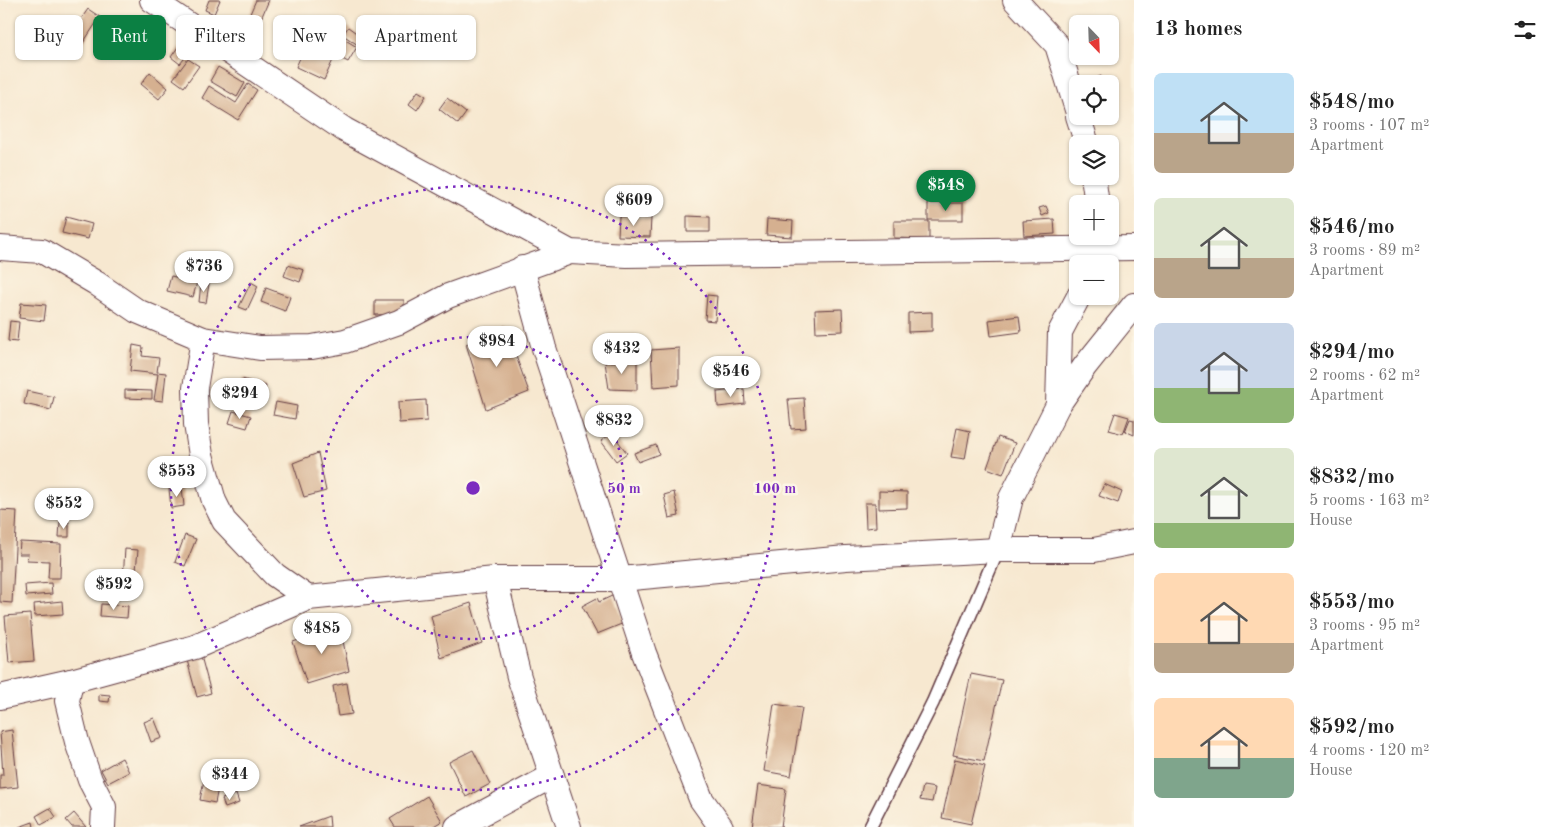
<!DOCTYPE html>
<meta charset="utf-8">
<style>
:root{--surface:#fff;--page:#f2f2f2;--text:#222;--muted:#767676;--accent:#0b8043}
body{margin:0;font-family:"Old Standard TT",serif;background:var(--page);color:var(--text);height:100vh;display:flex;flex-direction:column;font-size:19px;white-space:nowrap}
*{box-sizing:border-box;margin:0}
p{font-size:16px;color:var(--muted)}
.icon{flex:none;width:28px;height:28px;fill:none;stroke:currentColor;stroke-width:2;stroke-linecap:round;stroke-linejoin:round}
.map{position:relative;flex:1;overflow:hidden}
.panel{display:flex;flex-direction:column;background:var(--surface);width:425px}
.panel>*{flex:none}
.guide{position:absolute;left:15px;top:15px;width:475px;height:45px;display:flex;gap:10px}
.needle{width:32px;rotate:157deg}
.fabs{position:absolute;left:1069px;top:15px;display:grid;gap:10px}
.fabs a{display:grid;place-items:center;width:50px;height:50px;border-radius:8px;background:var(--surface);box-shadow:0 1px 4px #0004;font-size:25px}
.price{position:absolute;translate:-50% -42px;padding:0 11px;border-radius:18px;background:#fff;color:#222;font-size:16px;line-height:32px;filter:drop-shadow(0 1px 2px #0008)}
.price::after{content:'';position:absolute;left:50%;top:30px;width:15px;height:11px;margin-left:-8px;background:inherit;clip-path:polygon(0 0,100% 0,50% 100%)}
.price.on{background:var(--accent);color:#fff}
ul{padding:0;list-style:none}
li{display:flex;align-items:center;gap:15px;height:125px;padding:0 20px}
li span{display:grid;place-items:center;flex:none;width:140px;height:100px;border-radius:8px;color:#555}
li>.icon{margin-inline-start:auto}
span .icon{width:60px;height:60px;fill:#fffc;stroke-width:1}
li b{font-size:21px}
h2{display:flex;justify-content:space-between;align-items:center;height:60px;padding:0 20px;font-size:21px}
.chip{padding:0 18px;border-radius:8px;background:var(--surface);box-shadow:0 1px 4px #0004;font-size:18px;line-height:45px}
.chip.on{background:var(--accent);color:#fff}
main{display:flex;flex:1;min-height:0}
.map>svg:first-child{display:block}
</style>
<main>
<div class="map">
<svg width="1134" height="827" viewBox="0 0 1134 827">
<rect width="100%" height="100%" fill="#fcf5e5"/>
<filter id="ink" filterUnits="userSpaceOnUse"><feTurbulence type="fractalNoise" baseFrequency=".02" numOctaves="2"/><feDisplacementMap in="SourceGraphic" scale="10" xChannelSelector="R" yChannelSelector="G"/><feConvolveMatrix kernelMatrix="1 2 1 2 8 2 1 2 1" color-interpolation-filters="sRGB"/></filter>
<filter id="wash" filterUnits="userSpaceOnUse"><feTurbulence type="fractalNoise" baseFrequency=".0096" numOctaves="4" result="noise"/><feDisplacementMap in="SourceGraphic" scale="20" xChannelSelector="R" yChannelSelector="G"/><feGaussianBlur stdDeviation="1.12" result="paint"/><feColorMatrix in="noise" values="0 0 0 0 0 0 0 0 0 0 0 0 0 0 0 0 0 1.4 0 .05"/><feComposite in="paint" operator="in"/></filter>
<g filter="url(#wash)">
<rect width="100%" height="100%" fill="#f7e8d0"/>
<g id="blocks">
<g fill="#d5b090">
<polygon points="209,0 220,0 214,14 205,10"/>
<polygon points="256,0 269,0 260,21 249,16"/>
<polygon points="88,9 100,17 83,43 70,35"/>
<polygon points="304,19 314,24 302,48 291,42"/>
<polygon points="27,27 38,32 34,39 24,34"/>
<polygon points="348,27 366,40 361,47 343,35"/>
<polygon points="342,38 357,47 348,62 333,54"/>
<polygon points="72,42 79,47 73,55 65,50"/>
<polygon points="178,47 188,54 180,64 171,57"/>
<polygon points="305,47 333,60 324,80 296,67"/>
<polygon points="1099,56 1109,56 1102,61"/>
<polygon points="188,59 199,66 184,87 173,79"/>
<polygon points="218,67 245,83 237,97 210,81"/>
<polygon points="150,72 168,88 159,99 141,84"/>
<polygon points="1101,76 1103,84 1090,84 1089,81"/>
<polygon points="248,84 257,90 238,120 202,98 209,86 236,103"/>
<polygon points="418,91 426,96 417,110 409,104"/>
<polygon points="447,98 466,113 458,124 439,109"/>
<rect x="928" y="203" width="35" height="17"/>
<polygon points="1046,206 1049,213 1042,216 1039,208"/>
<polygon points="619,216 651,218 650,237 618,236"/>
<polygon points="687,216 710,217 710,232 687,232"/>
<polygon points="66,217 92,224 88,239 62,233"/>
<polygon points="767,219 793,221 792,237 766,235"/>
<polygon points="1054,219 1055,234 1024,236 1023,221"/>
<polygon points="894,221 929,221 929,239 894,238"/>
<polygon points="288,265 304,270 300,282 284,276"/>
<polygon points="171,276 197,282 193,297 167,291"/>
<polygon points="251,282 258,286 247,310 239,307"/>
<polygon points="201,283 209,284 206,303 199,302"/>
<polygon points="266,288 290,297 285,311 261,302"/>
<polygon points="707,295 717,296 715,321 705,320"/>
<polygon points="375,300 404,300 404,314 375,315"/>
<polygon points="21,303 46,305 44,321 19,318"/>
<polygon points="842,309 843,331 816,332 815,310"/>
<polygon points="932,312 932,331 908,332 908,313"/>
<polygon points="1019,316 1021,332 991,336 989,320"/>
<polygon points="10,321 19,322 17,342 8,341"/>
<polygon points="505,326 529,392 486,409 466,344"/>
<polygon points="133,345 143,347 142,356 159,358 157,372 166,373 163,401 154,400 158,374 130,371"/>
<polygon points="679,348 679,385 653,387 651,350"/>
<polygon points="637,360 637,390 609,389 605,362"/>
<polygon points="242,379 266,386 262,400 238,394"/>
<polygon points="744,389 745,404 718,407 717,392"/>
<polygon points="125,390 152,391 152,399 125,398"/>
<polygon points="27,391 54,397 51,410 24,404"/>
<polygon points="804,398 806,428 791,429 788,399"/>
<polygon points="426,400 427,421 399,423 398,402"/>
<polygon points="276,402 297,406 295,419 273,415"/>
<polygon points="233,411 251,416 247,428 229,423"/>
<polygon points="1115,413 1129,417 1123,434 1109,430"/>
<polygon points="1130,419 1134,420 1134,435 1125,431"/>
<polygon points="957,428 970,431 965,459 951,457"/>
<polygon points="612,433 627,453 616,461 601,441"/>
<polygon points="998,437 1015,443 1003,474 987,468"/>
<polygon points="656,445 659,454 638,462 634,453"/>
<polygon points="318,453 326,491 304,497 293,463"/>
<polygon points="1104,484 1122,492 1118,503 1099,496"/>
<polygon points="182,487 184,506 171,508 169,489"/>
<polygon points="879,491 907,492 907,508 879,509"/>
<polygon points="674,492 679,516 669,518 664,495"/>
<polygon points="865,503 875,503 876,527 866,528"/>
<polygon points="0,510 17,511 12,603 0,602"/>
<polygon points="60,522 69,522 69,537 59,537"/>
<polygon points="185,535 196,539 185,566 175,562"/>
<polygon points="20,542 61,544 60,578 48,578 49,561 27,560 28,554 19,554"/>
<polygon points="125,549 138,550 135,580 123,578"/>
<polygon points="51,583 52,594 26,596 25,585"/>
<polygon points="614,595 624,623 597,634 582,606 597,598 599,602"/>
<polygon points="62,601 63,614 35,616 34,604"/>
<polygon points="471,603 482,643 441,658 431,616"/>
<polygon points="101,604 128,606 127,618 100,616"/>
<polygon points="30,614 34,661 9,663 5,616"/>
<polygon points="340,626 349,671 307,684 293,642"/>
<polygon points="201,656 211,693 197,697 187,660"/>
<polygon points="971,674 1002,680 984,761 953,755"/>
<polygon points="347,683 352,714 338,716 333,686"/>
<polygon points="99,694 110,695 109,702 99,701"/>
<polygon points="774,704 802,708 791,776 764,771"/>
<polygon points="154,718 162,738 151,742 144,722"/>
<polygon points="12,730 18,787 0,789 0,775 3,775 0,732"/>
<polygon points="473,750 490,784 466,797 449,762"/>
<polygon points="122,758 129,772 108,783 101,770"/>
<polygon points="955,759 985,766 971,824 942,818"/>
<polygon points="205,775 220,778 215,803 200,800"/>
<polygon points="758,785 786,789 781,827 752,827"/>
<polygon points="923,786 935,788 932,802 920,800"/>
<polygon points="236,794 239,803 225,808 222,799"/>
<polygon points="427,796 442,821 432,827 395,827 390,819"/>
<polygon points="50,808 56,817 41,825 36,816"/>
<polygon points="74,813 86,827 72,827 66,820"/>
<polygon points="329,816 330,827 299,827"/>
<polygon points="33,822 34,827 19,827"/>
</g>
</g>
</g>
<g filter="url(#ink)">
<use href="#blocks" fill-opacity="0" stroke="#643d44" stroke-width="1"/>
<g fill="none" stroke-linecap="round" stroke-linejoin="round">
<g stroke="#643d44" stroke-width="15">
<polyline id="lane" points="870,827 933,702 998,550"/>
</g>
<g stroke="#643d44" stroke-width="26">
<g id="street">
<polyline points="152,0 345,130 570,252 627,255 1134,248"/>
<polyline points="1015,0 1057,45 1078,113"/>
<polyline points="1078,116 1087,144"/>
<polyline points="1093,176 1097,204"/>
<polyline points="0,248 42,251 96,283 137,311 203,339 260,348 312,347 345,341 399,322 448,296 570,252"/>
<polyline points="522,268 544,348 644,653 701,799 721,827"/>
<polyline points="203,339 195,388 196,424 201,455 214,501 224,521 275,575 308,598 495,579 519,677 569,827"/>
<polyline points="1058,405 1085,366 1134,305"/>
<polyline points="998,550 1011,498 1058,405 1060,332 1079,296"/>
<polyline points="495,579 621,579 846,558 998,550 1094,550 1134,542"/>
<polyline points="71,681 67,701 77,742 90,780 104,807 103,827"/>
<polyline points="0,697 71,681 195,647 308,598"/>
<polyline points="457,827 552,776"/>
</g>
</g>
<use href="#lane" stroke="#fff" stroke-width="12"/>
<use href="#street" stroke="#fff" stroke-width="24"/>
</g>
</g>
<g fill="none" stroke="#7b2cbf" stroke-width="2.5" stroke-dasharray="2.5 5">
<circle cx="473" cy="488" r="151"/>
<circle cx="473" cy="488" r="302"/>
</g>
<circle cx="473" cy="488" r="8" fill="#7b2cbf" stroke="#fcf5e5" stroke-width="2.5"/>
<g font-size="15" text-anchor="middle" font-weight="bold" fill="#7b2cbf" stroke="#fcf5e5" stroke-width="5" stroke-linejoin="round" paint-order="stroke">
<text x="624" y="493">50 m</text>
<text x="775" y="493">100 m</text>
</g>
</svg>
<div class="fabs">
<a><svg class="needle" viewBox="-14 -14 28 28"><path d="M0-13l5 13h-10z" fill="#e53935"/><path d="M0 13l5-13h-10z" fill="#767676"/></svg></a>
<a><svg class="icon" aria-label="locate" viewBox="0 0 24 24"><circle cx="12" cy="12" r="6"/><path d="M12 2v4M12 18v4M2 12h4M18 12h4"/></svg></a>
<a><svg class="icon" aria-label="layers" viewBox="0 0 24 24"><path d="M12 4l9 5-9 5-9-5zM3 14l9 5 9-5"/></svg></a>
<a>+</a>
<a>−</a>
</div>
<b class="price on" style="left:946px;top:212px">$548</b>
<b class="price" style="left:634px;top:227px">$609</b>
<b class="price" style="left:204px;top:293px">$736</b>
<b class="price" style="left:497px;top:368px">$984</b>
<b class="price" style="left:622px;top:375px">$432</b>
<b class="price" style="left:731px;top:398px">$546</b>
<b class="price" style="left:240px;top:420px">$294</b>
<b class="price" style="left:614px;top:447px">$832</b>
<b class="price" style="left:177px;top:498px">$553</b>
<b class="price" style="left:64px;top:530px">$552</b>
<b class="price" style="left:114px;top:611px">$592</b>
<b class="price" style="left:322px;top:655px">$485</b>
<b class="price" style="left:230px;top:801px">$344</b>
<div class="guide">
<a class="chip">Buy</a>
<a class="chip on">Rent</a>
<a class="chip">Filters</a>
<a class="chip">New</a>
<a class="chip">Apartment</a>
</div>
</div>
<section class="panel">
<h2>13 homes<svg class="icon" aria-label="filters" viewBox="0 0 24 24"><path d="M4 7h16M4 17h16"/><circle cx="9" cy="7" r="2"/><circle cx="15" cy="17" r="2"/></svg></h2>
<ul>
<li><span style="background:linear-gradient(#bfe0f5 60%,#b9a48a 0)"><svg class="icon" aria-label="home" viewBox="0 0 24 24"><path d="M3 11l9-7 9 7M6 9v11h12V9"/></svg></span><div><b>$548/mo</b><p>3 rooms · 107 m²</p><p>Apartment</p></div></li>
<li><span style="background:linear-gradient(#dfe7d0 60%,#b9a48a 0)"><svg class="icon" aria-label="home" viewBox="0 0 24 24"><path d="M3 11l9-7 9 7M6 9v11h12V9"/></svg></span><div><b>$546/mo</b><p>3 rooms · 89 m²</p><p>Apartment</p></div></li>
<li><span style="background:linear-gradient(#c9d6e8 65%,#8fb573 0)"><svg class="icon" aria-label="home" viewBox="0 0 24 24"><path d="M3 11l9-7 9 7M6 9v11h12V9"/></svg></span><div><b>$294/mo</b><p>2 rooms · 62 m²</p><p>Apartment</p></div></li>
<li><span style="background:linear-gradient(#dfe7d0 75%,#8fb573 0)"><svg class="icon" aria-label="home" viewBox="0 0 24 24"><path d="M3 11l9-7 9 7M6 9v11h12V9"/></svg></span><div><b>$832/mo</b><p>5 rooms · 163 m²</p><p>House</p></div></li>
<li><span style="background:linear-gradient(#ffd9b3 70%,#b9a48a 0)"><svg class="icon" aria-label="home" viewBox="0 0 24 24"><path d="M3 11l9-7 9 7M6 9v11h12V9"/></svg></span><div><b>$553/mo</b><p>3 rooms · 95 m²</p><p>Apartment</p></div></li>
<li><span style="background:linear-gradient(#ffd9b3 60%,#7fa58c 0)"><svg class="icon" aria-label="home" viewBox="0 0 24 24"><path d="M3 11l9-7 9 7M6 9v11h12V9"/></svg></span><div><b>$592/mo</b><p>4 rooms · 120 m²</p><p>House</p></div></li>
</ul>
</section>
</main>
